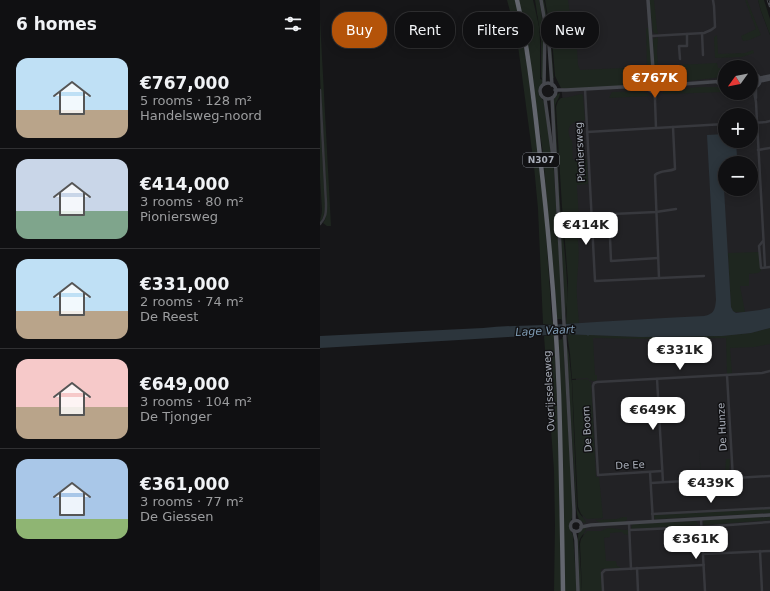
<!DOCTYPE html>
<meta charset="utf-8">
<style>
:root{--surface:#101012;--page:#19191b;--text:#f1f3f6;--muted:#9c9d9f;--line:#303032;--accent:#b45309}
body{margin:0;font-family:"DejaVu Sans",sans-serif;background:var(--page);color:var(--text);height:100vh;display:flex;flex-direction:column;font-size:15px;white-space:nowrap}
*{box-sizing:border-box;margin:0}
p{font-size:13px;color:var(--muted)}
.icon{flex:none;width:22px;height:22px;fill:none;stroke:currentColor;stroke-width:2;stroke-linecap:round;stroke-linejoin:round}
.map{position:relative;flex:1;overflow:hidden}
.drawer{display:flex;flex-direction:column;background:var(--surface);width:320px}
.drawer>*{flex:none}
.hud{position:absolute;left:12px;top:12px;width:378px;height:36px;display:flex;gap:8px}
.needle{width:26px;rotate:237deg}
.buttons{position:absolute;left:398px;top:60px;display:grid;gap:8px}
.buttons a{display:grid;place-items:center;width:40px;height:40px;border-radius:50%;background:var(--surface);box-shadow:0 2px 10px #0003,0 0 0 1px var(--line);font-size:20px}
.price{position:absolute;translate:-50% -34px;padding:0 9px;border-radius:8px;background:#fff;color:#222;font-size:13px;line-height:26px;filter:drop-shadow(0 1px 2px #0008)}
.price::after{content:'';position:absolute;left:50%;top:24px;width:12px;height:9px;margin-left:-6px;background:inherit;clip-path:polygon(0 0,100% 0,50% 100%)}
.price.on{background:var(--accent);color:#fff}
ul{padding:0;list-style:none}
li{display:flex;align-items:center;gap:12px;height:100px;padding:0 16px}
li+li{border-top:1px solid var(--line)}
li span{display:grid;place-items:center;flex:none;width:112px;height:80px;border-radius:12px;color:#555}
li>.icon{margin-inline-start:auto}
span .icon{width:48px;height:48px;fill:#fffc;stroke-width:1}
li b{font-size:17px}
h2{display:flex;justify-content:space-between;align-items:center;height:48px;padding:0 16px;font-size:17px}
.chip{padding:0 14px;border-radius:16px;background:var(--surface);box-shadow:0 2px 10px #0003,0 0 0 1px var(--line);font-size:14px;line-height:36px}
.chip.on{background:var(--accent);color:#fff}
main{display:flex;flex:1;min-height:0}
.map>svg:first-child{display:block}
</style>
<main>
<section class="drawer">
<h2>6 homes<svg class="icon" aria-label="filters" viewBox="0 0 24 24"><path d="M4 7h16M4 17h16"/><circle cx="9" cy="7" r="2"/><circle cx="15" cy="17" r="2"/></svg></h2>
<ul>
<li><span style="background:linear-gradient(#bfe0f5 65%,#b9a48a 0)"><svg class="icon" aria-label="home" viewBox="0 0 24 24"><path d="M3 11l9-7 9 7M6 9v11h12V9"/></svg></span><div><b>€767,000</b><p>5 rooms · 128 m²</p><p>Handelsweg-noord</p></div></li>
<li><span style="background:linear-gradient(#c9d6e8 65%,#7fa58c 0)"><svg class="icon" aria-label="home" viewBox="0 0 24 24"><path d="M3 11l9-7 9 7M6 9v11h12V9"/></svg></span><div><b>€414,000</b><p>3 rooms · 80 m²</p><p>Pioniersweg</p></div></li>
<li><span style="background:linear-gradient(#bfe0f5 65%,#b9a48a 0)"><svg class="icon" aria-label="home" viewBox="0 0 24 24"><path d="M3 11l9-7 9 7M6 9v11h12V9"/></svg></span><div><b>€331,000</b><p>2 rooms · 74 m²</p><p>De Reest</p></div></li>
<li><span style="background:linear-gradient(#f6c9c9 60%,#b9a48a 0)"><svg class="icon" aria-label="home" viewBox="0 0 24 24"><path d="M3 11l9-7 9 7M6 9v11h12V9"/></svg></span><div><b>€649,000</b><p>3 rooms · 104 m²</p><p>De Tjonger</p></div></li>
<li><span style="background:linear-gradient(#a9c7e8 75%,#8fb573 0)"><svg class="icon" aria-label="home" viewBox="0 0 24 24"><path d="M3 11l9-7 9 7M6 9v11h12V9"/></svg></span><div><b>€361,000</b><p>3 rooms · 77 m²</p><p>De Giessen</p></div></li>
</ul>
</section>
<div class="map">
<svg width="450" height="591" viewBox="0 0 450 591">
<rect width="100%" height="100%" fill="#161618"/>
<path fill="#222225" fill-rule="evenodd" d="M 228,0 L 438,0 L 441,11 L 450,35 L 450,591 L 266,591 L 243,104 L 240,76 ZM 405,67 L 431,67 L 431,93 L 405,93 ZM 405,115 L 431,115 L 431,141 L 405,141 ZM 405,163 L 431,163 L 431,189 L 405,189 Z"/>
<g fill="#1e261f">
<polygon points="187,0 196,0 207,64 214,122 216,129 225,219 232,320 234,325 223,324 218,209 214,166 199,53 195,29"/>
<path d="M 199,0 L 213,0 L 219,26 L 220,40 L 220,79 L 223,80 C 222,86 216,90 220,97 C 222,99 223,100 224,102 L 234,171 L 243,321 L 242,321 L 241,319 L 236,319 L 223,153 Z"/>
<path d="M 215,0 L 219,0 C 225,26 223,52 223,79 L 222,79 L 221,77 L 221,39 Z"/>
<polygon points="222,0 224,0 230,33 234,78 232,78"/>
<polygon points="225,0 248,0 251,23 254,22 256,34 258,65 260,70 326,67 327,68 332,68 331,79 326,83 314,85 250,89 241,88 235,76 232,39"/>
<polygon points="329,0 334,0 337,29 338,34 334,33 333,31"/>
<polygon points="425,0 427,0 441,35 429,40 423,41 421,36 436,29"/>
<polygon points="438,0 444,0 450,19 450,35 441,11"/>
<polygon points="0,19 11,226 7,226 3,223 5,220 7,205 0,76"/>
<polygon points="326,28 330,28 331,66 327,66"/>
<polygon points="397,35 398,54 425,53 433,50 434,53 422,57 395,58 394,37"/>
<path d="M 338,37 L 337,52 L 339,75 L 339,78 L 343,83 C 340,82 339,82 338,79 C 334,73 333,47 333,39 Z"/>
<polygon points="397,63 398,68 402,68 403,77 351,83 344,83 341,77 340,66"/>
<polygon points="379,87 405,87 405,92 342,94 344,91 350,90"/>
<polygon points="321,91 325,92 330,96 289,98 292,92"/>
<path d="M 240,93 C 240,97 236,102 235,106 L 240,203 C 242,224 244,245 246,266 C 247,283 249,300 245,316 L 233,100 L 236,95 Z"/>
<path d="M 262,94 L 263,96 L 265,121 C 256,119 246,125 249,135 C 249,137 251,139 252,141 C 253,146 252,154 253,160 L 267,159 L 268,184 L 257,185 L 257,188 L 260,234 L 257,234 C 260,250 258,266 257,282 C 256,295 258,309 259,323 L 246,324 L 248,281 L 243,217 L 242,207 L 236,107 L 238,101 L 241,98 C 248,98 255,95 262,94 Z"/>
<path d="M 0,113 L 5,205 C 5,212 4,217 0,223 C 0,218 2,215 2,210 L 0,178 Z"/>
<polygon points="439,252 441,271 438,273 429,274 429,286 420,286 425,312 415,312 412,310 411,306 408,253"/>
<polygon points="450,328 450,344 434,347 410,348 412,373 407,374 406,338 348,339 273,338 275,375 277,375 277,380 275,381 272,381 267,378 252,379 250,354 247,334 321,337 402,336 431,333"/>
<polygon points="234,334 237,404 240,487 239,506 240,515 241,591 234,591 235,525 234,470 224,336"/>
<polygon points="242,337 243,337 253,510 252,518 249,525 250,529 253,535 257,591 244,591 238,340 242,339"/>
<path d="M 246,341 L 249,354 L 252,384 L 257,507 C 258,515 265,517 266,523 C 257,522 257,513 256,506 Z"/>
<polygon points="267,379 271,382 276,477 279,477 283,518 267,519 261,514 258,507 252,380"/>
<polygon points="379,450 381,474 405,473 406,459 410,459 409,474 406,477 381,479"/>
<polygon points="450,508 450,513 338,519 335,519 334,516 336,515"/>
<polygon points="303,517 307,517 307,520 304,522 281,523 275,520 297,519"/>
<polygon points="450,517 450,520 384,525 383,523 384,520"/>
<polygon points="376,521 378,524 378,525 376,525 313,529 311,528 312,525 314,524"/>
<path d="M 263,528 L 266,528 C 266,533 260,536 259,542 L 262,591 L 259,591 L 258,535 L 259,532 Z"/>
<path d="M 288,528 C 295,528 301,530 308,530 L 308,535 L 304,534 L 302,532 L 290,533 L 290,537 L 284,538 L 286,561 L 296,561 L 297,566 L 300,567 L 299,568 L 281,569 L 282,591 L 262,591 L 260,544 L 261,539 L 267,531 L 281,531 Z"/>
</g>
<path fill="#2c353c" d="M 405,134 L 405,141 L 416,141 L 417,157 L 411,163 L 405,163 L 405,170 L 403,172 L 411,307 L 413,311 L 416,313 L 440,310 L 450,308 L 450,328 L 431,333 L 402,336 L 321,337 L 269,335 L 268,336 L 267,335 L 241,334 L 228,335 L 188,337 L 139,340 L 0,348 L 0,336 L 163,328 C 191,325 219,326 246,324 C 291,321 338,318 384,316 C 394,314 395,310 396,300 L 387,135 Z"/>
<g fill="none" stroke-linecap="round" stroke-linejoin="round">
<g stroke="#37383d" stroke-width="2.5">
<polyline points="382,33 383,55"/>
<polyline points="331,36 384,33 391,30 395,27 394,6 393,0"/>
<polyline points="360,59 359,46 367,46 367,34"/>
<polyline points="433,87 436,102 437,122 445,267"/>
<polyline points="265,89 275,281 384,276"/>
<path d="M 0,90 L 6,204 C 6,212 6,218 0,224"/>
<polyline points="333,91 335,99"/>
<polyline points="436,98 436,87"/>
<polyline points="431,123 446,122 450,121"/>
<polyline points="336,128 335,100 336,91"/>
<polyline points="267,132 405,124"/>
<polyline points="438,150 450,148"/>
<polyline points="289,214 291,261 338,258"/>
<polyline points="271,215 336,212 356,209"/>
<polyline points="443,241 439,246 441,268 450,267"/>
<path d="M 339,278 L 335,175 C 340,170 348,172 355,169 L 353,127"/>
<polyline points="407,375 413,479"/>
<polyline points="337,379 343,482"/>
<polyline points="342,471 278,475 273,386 274,383 277,382 442,373 450,371"/>
<polyline points="330,472 333,522"/>
<polyline points="331,483 450,476"/>
<polyline points="332,514 450,508"/>
<polyline points="381,519 385,591"/>
<polyline points="309,523 311,569"/>
<polyline points="310,530 377,527 382,527 450,522"/>
<polyline points="440,551 442,591"/>
<polyline points="383,554 450,551"/>
<polyline points="317,568 318,591"/>
<polyline points="283,591 282,573 285,570 384,565"/>
</g>
<g stroke="#45474d" stroke-width="3.5">
<polyline points="221,0 229,45 232,85"/>
<polyline points="328,0 333,69 335,80"/>
<path d="M 431,75 L 438,76 L 440,80 C 440,86 436,87 431,87"/>
<polyline points="440,78 450,76"/>
<circle cx="334" cy="86" r="6"/>
<polyline points="440,81 450,79"/>
<polyline points="398,83 405,84"/>
<circle cx="228" cy="91" r="8"/>
<polyline points="224,84 225,27"/>
<polyline points="340,84 349,85 405,81"/>
<polyline points="235,90 246,90 320,86 323,87 329,87"/>
<polyline points="232,98 254,510 254,520"/>
<polyline points="225,99 234,164"/>
<circle cx="256" cy="526" r="5.5"/>
<polyline points="261,527 271,525 450,515"/>
<polyline points="254,531 256,540 258,591"/>
</g>
<path stroke="#63666e" stroke-width="4.5" d="M 197,0 C 209,51 214,104 220,156 C 229,235 236,315 239,394 C 241,460 242,525 243,591"/>
<g stroke="#4a4c52" stroke-width="2.5">
<polyline id="rail" points="448,0 450,6"/>
</g>
<use href="#rail" stroke="#111113" stroke-width="1" stroke-dasharray="3" stroke-linecap="butt"/>
</g>
<g text-anchor="middle" dominant-baseline="central" stroke-width="3" stroke-linejoin="round" paint-order="stroke">
<rect fill="#111113" stroke="#7b7e86" stroke-width="1" x="203" y="153" width="36" height="14" rx="3"/>
<g font-size="9" font-weight="bold" fill="#a8adb8">
<text x="221" y="160">N307</text>
</g>
<g font-size="10" fill="#a8adb8" stroke="#111113">
<text transform="translate(260 152) rotate(-93)">Pioniersweg</text>
<text transform="translate(229 391) rotate(-93)">Overijsselseweg</text>
<text transform="translate(402 427) rotate(-93)">De Hunze</text>
<text transform="translate(267 429) rotate(-93)">De Boorn</text>
<text transform="translate(310 465) rotate(-3)">De Ee</text>
</g>
<g font-size="11" font-style="italic" fill="#7f9bb3" stroke="#111113">
<text transform="translate(225 331) rotate(-3)">Lage Vaart</text>
</g>
</g>
</svg>
<div class="buttons">
<a><svg class="needle" viewBox="-14 -14 28 28"><path d="M0-13l5 13h-10z" fill="#e53935"/><path d="M0 13l5-13h-10z" fill="#9c9d9f"/></svg></a>
<a>+</a>
<a>−</a>
</div>
<b class="price on" style="left:335px;top:99px">€767K</b>
<b class="price" style="left:266px;top:246px">€414K</b>
<b class="price" style="left:360px;top:371px">€331K</b>
<b class="price" style="left:333px;top:431px">€649K</b>
<b class="price" style="left:391px;top:504px">€439K</b>
<b class="price" style="left:376px;top:560px">€361K</b>
<div class="hud">
<a class="chip on">Buy</a>
<a class="chip">Rent</a>
<a class="chip">Filters</a>
<a class="chip">New</a>
</div>
</div>
</main>
